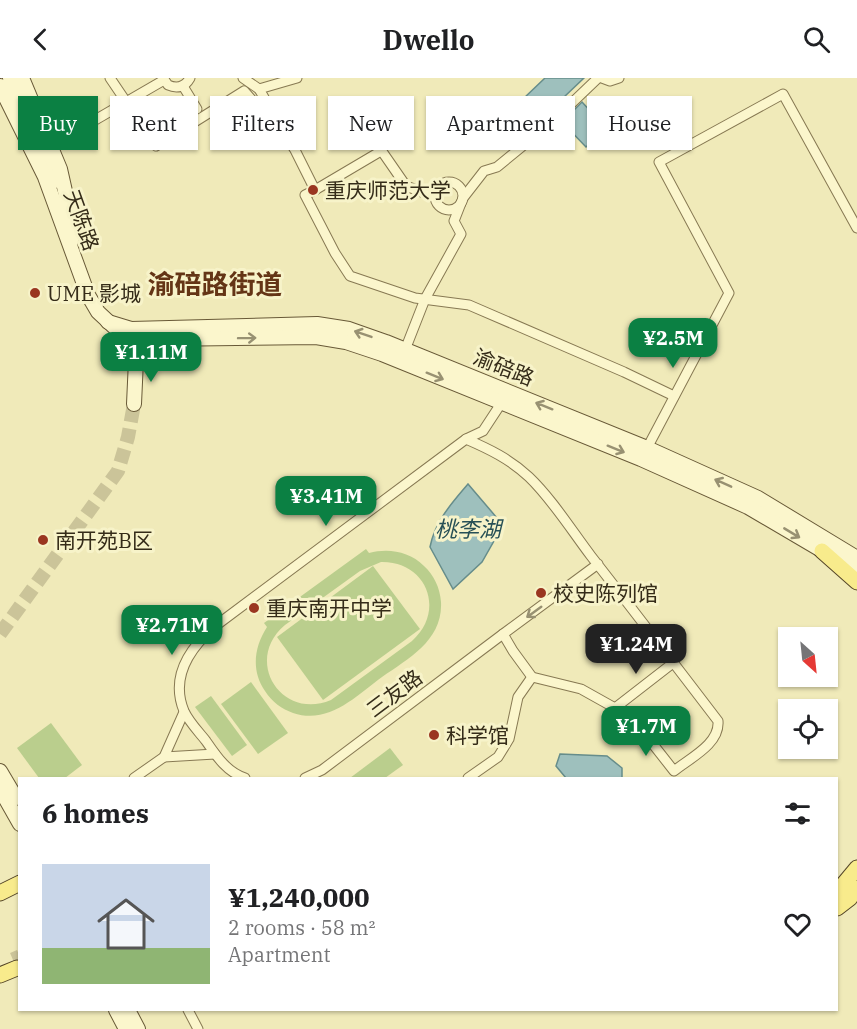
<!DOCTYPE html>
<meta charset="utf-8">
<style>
:root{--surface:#fff;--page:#f6f6f6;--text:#202124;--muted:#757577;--accent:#0b8043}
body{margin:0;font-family:"IBM Plex Serif","Noto Sans SC",serif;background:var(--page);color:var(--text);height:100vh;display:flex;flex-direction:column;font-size:22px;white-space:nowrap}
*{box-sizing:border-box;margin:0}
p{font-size:20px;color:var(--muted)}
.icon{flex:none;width:33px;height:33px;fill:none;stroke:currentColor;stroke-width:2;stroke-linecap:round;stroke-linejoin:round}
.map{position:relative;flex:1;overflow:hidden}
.side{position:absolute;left:18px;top:699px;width:820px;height:234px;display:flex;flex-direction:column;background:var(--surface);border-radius:0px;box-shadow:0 2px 4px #0004}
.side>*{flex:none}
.banner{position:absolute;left:18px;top:18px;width:822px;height:54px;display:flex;gap:12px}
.needle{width:39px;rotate:153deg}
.controls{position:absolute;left:778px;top:549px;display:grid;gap:12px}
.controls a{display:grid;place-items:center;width:60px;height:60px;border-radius:0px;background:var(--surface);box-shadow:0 2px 4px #0004;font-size:30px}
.price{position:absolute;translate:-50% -51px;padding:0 14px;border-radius:12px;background:var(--accent);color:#fff;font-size:20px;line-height:39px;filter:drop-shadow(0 2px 3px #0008)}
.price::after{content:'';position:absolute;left:50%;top:36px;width:18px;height:14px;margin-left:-9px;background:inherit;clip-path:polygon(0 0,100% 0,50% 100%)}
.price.selected{background:#222;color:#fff}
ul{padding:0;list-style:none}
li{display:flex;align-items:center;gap:18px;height:150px;padding:0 24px}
li span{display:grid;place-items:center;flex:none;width:168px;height:120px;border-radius:0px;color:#555}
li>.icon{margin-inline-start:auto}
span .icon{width:72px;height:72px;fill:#fffc;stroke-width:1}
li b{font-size:26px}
h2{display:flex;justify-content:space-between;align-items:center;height:72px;padding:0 24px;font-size:26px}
.pill{padding:0 21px;border-radius:0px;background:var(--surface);box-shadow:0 2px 4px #0004;font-size:21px;line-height:54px}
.pill.selected{background:var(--accent);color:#fff}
header{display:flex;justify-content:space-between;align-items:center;height:78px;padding:0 24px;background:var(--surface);font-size:27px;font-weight:800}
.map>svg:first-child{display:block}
</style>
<header><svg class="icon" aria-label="back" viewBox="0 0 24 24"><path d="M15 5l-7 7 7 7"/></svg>Dwello<svg class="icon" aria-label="search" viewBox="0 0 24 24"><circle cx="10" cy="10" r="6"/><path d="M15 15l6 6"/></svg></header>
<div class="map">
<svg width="857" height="951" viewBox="0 0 857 951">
<rect width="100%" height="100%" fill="#f0eab9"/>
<g fill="#bace8d" fill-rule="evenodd">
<path d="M 366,471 L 369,475 C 388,470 409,473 424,488 C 434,497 440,510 441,524 C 443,562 409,580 382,599 C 356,618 329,647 293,635 C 282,631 272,624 265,613 C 251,593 254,569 267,549 L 264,545 ZM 381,484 C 427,483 446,533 412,563 L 331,622 C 281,643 243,582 285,547 L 360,493 Z"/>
<polygon points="373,488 420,551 323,622 277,559"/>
<polygon points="251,604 288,655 258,676 221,626"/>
<polygon points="211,618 247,667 232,678 195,629"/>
<polygon points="51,645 82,687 65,700 39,700 17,670"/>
<polygon points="390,670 403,687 385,700 350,700"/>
</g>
<g fill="#9ec0bd" stroke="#668d8b" stroke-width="1.5">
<polygon points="545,0 584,0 542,40 523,21"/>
<polygon points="582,24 606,50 586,69 562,44"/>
<path d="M 468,406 L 503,447 L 482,484 L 453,511 L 430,469 C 435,443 452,425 468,406 Z"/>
<polygon points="560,676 607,678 622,690 622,700 566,700 556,688"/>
</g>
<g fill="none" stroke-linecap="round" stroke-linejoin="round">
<polyline stroke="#cbc499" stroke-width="14" stroke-dasharray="14 7" stroke-linecap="butt" points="0,556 118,393 128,359 134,326"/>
<polyline stroke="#cbc499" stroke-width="15" stroke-dasharray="15 8" stroke-linecap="butt" points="13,882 20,879"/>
<g stroke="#877953" stroke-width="11">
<g id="minor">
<polyline points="110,0 156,68 244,13 294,70"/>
<path d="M 163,0 L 168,7 C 177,11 185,9 190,0"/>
<polyline points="243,0 259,11 297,0"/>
<polyline points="602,0 610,3 619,0"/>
<polyline points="183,8 197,31"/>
<polyline points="259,11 280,47"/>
<polyline points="352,30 406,108 435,119"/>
<polyline points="292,66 315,112 381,73"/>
<polyline points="52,67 164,2"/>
<circle cx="449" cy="118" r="14"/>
<polyline points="315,112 305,117 335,175 350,198 415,220 469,227 624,294 674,318"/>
<polyline points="405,272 425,221 461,156 454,143 463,120 484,93 497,89 552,44 598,0"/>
<path d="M 466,361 C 489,371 510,381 529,399 C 552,421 572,453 591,478 C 634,533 676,588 718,643 C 720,666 690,680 674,693 L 652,665 L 615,630 L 581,611 L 532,599 L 513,573 L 503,556 L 598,486"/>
<polyline points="645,374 729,215 659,84 783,16 857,150"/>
<polyline points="615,630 673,585"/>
<polyline points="164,679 215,676"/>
<polyline points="134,700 164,679 184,634"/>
<path d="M 245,700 C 227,694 217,679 206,663 C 199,654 189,644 184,633 C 170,599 189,571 214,549 L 466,361 L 483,353 L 504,321"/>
<polyline points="305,700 322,692 503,556"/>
<polyline points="468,700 498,679 509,661 518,619 532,599"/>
<polyline points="188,932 198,951"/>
</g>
</g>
<g stroke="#685937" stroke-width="16">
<g id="secondary">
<polyline points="10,0 43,72 55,103"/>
<polyline points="22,0 60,91 69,131 72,161"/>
<polyline points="0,8 45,99 88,217 98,234 128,262 136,282"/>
<polyline points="108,244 131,251 317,246 349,251 386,264 647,370 758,420 857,480"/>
<path d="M 134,326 L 136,282 C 139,270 146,265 158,261 L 316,259 L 346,264 L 382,276 L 641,381 L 748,429 L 857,493"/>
<polyline points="0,693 16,720"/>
<polyline points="0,711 20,746"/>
<polyline points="116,932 126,951"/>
<polyline points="128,932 138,951"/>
</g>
</g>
<g stroke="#544528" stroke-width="17">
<g id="primary">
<polyline points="822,473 857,504"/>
<polyline points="837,814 857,790"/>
<polyline points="0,815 20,805"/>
<polyline points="837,830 850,820 857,810"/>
<polyline points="0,897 17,890"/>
</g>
</g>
<use href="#minor" stroke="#fbf6cc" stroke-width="9"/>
<use href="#secondary" stroke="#fbf6cc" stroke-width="14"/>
<use href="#primary" stroke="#f8eb8c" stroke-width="15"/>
</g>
<defs><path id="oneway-shaft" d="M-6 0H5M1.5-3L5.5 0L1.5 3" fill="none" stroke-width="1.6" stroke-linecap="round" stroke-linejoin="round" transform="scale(1.5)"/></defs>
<g stroke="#989172">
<use href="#oneway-shaft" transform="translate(363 256) rotate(-161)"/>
<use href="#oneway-shaft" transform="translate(247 260) rotate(-1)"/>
<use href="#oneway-shaft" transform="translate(435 298) rotate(22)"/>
<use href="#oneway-shaft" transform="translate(544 328) rotate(-158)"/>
<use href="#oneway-shaft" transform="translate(616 371) rotate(22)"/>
<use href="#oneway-shaft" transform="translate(723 405) rotate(-156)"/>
<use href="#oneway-shaft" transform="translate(792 455) rotate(31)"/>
<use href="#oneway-shaft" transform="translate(534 534) rotate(144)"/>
</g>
<g fill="#9a3620" stroke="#f7f3c9" stroke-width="2">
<circle cx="313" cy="112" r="6"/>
<circle cx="35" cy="215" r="6"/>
<circle cx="43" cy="462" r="6"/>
<circle cx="541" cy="515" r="6"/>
<circle cx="254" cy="530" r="6"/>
<circle cx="434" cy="657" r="6"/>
</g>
<g text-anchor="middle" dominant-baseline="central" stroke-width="6" stroke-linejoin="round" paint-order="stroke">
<g font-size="21" fill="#352c19" stroke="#f7f3c9" text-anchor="start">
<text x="325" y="112">重庆师范大学</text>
<text x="47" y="215">UME 影城</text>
<text x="55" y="462">南开苑B区</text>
<text x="553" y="515">校史陈列馆</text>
<text x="266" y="530">重庆南开中学</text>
<text x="446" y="657">科学馆</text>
</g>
<g font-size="21" fill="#352c19" stroke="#f7f3c9">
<text transform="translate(82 142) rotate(70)">天陈路</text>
<text transform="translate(504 289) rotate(22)">渝碚路</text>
<text transform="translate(394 615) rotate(-37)">三友路</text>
</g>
<g font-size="22" font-style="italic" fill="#275056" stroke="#f7f3c9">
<text x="468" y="450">桃李湖</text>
</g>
<g font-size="27" font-weight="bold" fill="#643516" stroke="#f7f3c9">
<text x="215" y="205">渝碚路街道</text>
</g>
</g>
</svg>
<div class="controls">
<a><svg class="needle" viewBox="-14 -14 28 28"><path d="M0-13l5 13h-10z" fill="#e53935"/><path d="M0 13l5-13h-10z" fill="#757577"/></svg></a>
<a><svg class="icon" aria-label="locate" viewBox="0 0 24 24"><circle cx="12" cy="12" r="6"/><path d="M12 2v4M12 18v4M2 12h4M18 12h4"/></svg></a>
</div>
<b class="price" style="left:673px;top:291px">¥2.5M</b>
<b class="price" style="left:151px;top:305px">¥1.11M</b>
<b class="price" style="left:326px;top:449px">¥3.41M</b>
<b class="price" style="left:172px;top:578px">¥2.71M</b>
<b class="price selected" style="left:636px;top:597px">¥1.24M</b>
<b class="price" style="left:646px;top:679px">¥1.7M</b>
<div class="banner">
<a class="pill selected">Buy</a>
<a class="pill">Rent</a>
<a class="pill">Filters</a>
<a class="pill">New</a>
<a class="pill">Apartment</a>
<a class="pill">House</a>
</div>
<section class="side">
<h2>6 homes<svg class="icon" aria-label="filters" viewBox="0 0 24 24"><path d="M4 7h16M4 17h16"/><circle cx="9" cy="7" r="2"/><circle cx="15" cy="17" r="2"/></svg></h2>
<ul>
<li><span style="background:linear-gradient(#c9d6e8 70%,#8fb573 0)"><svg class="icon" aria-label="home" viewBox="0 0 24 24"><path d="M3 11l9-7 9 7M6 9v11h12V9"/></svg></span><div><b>¥1,240,000</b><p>2 rooms · 58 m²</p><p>Apartment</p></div><svg class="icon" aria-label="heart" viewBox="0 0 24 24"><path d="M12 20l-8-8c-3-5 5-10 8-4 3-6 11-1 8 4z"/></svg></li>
</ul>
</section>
</div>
